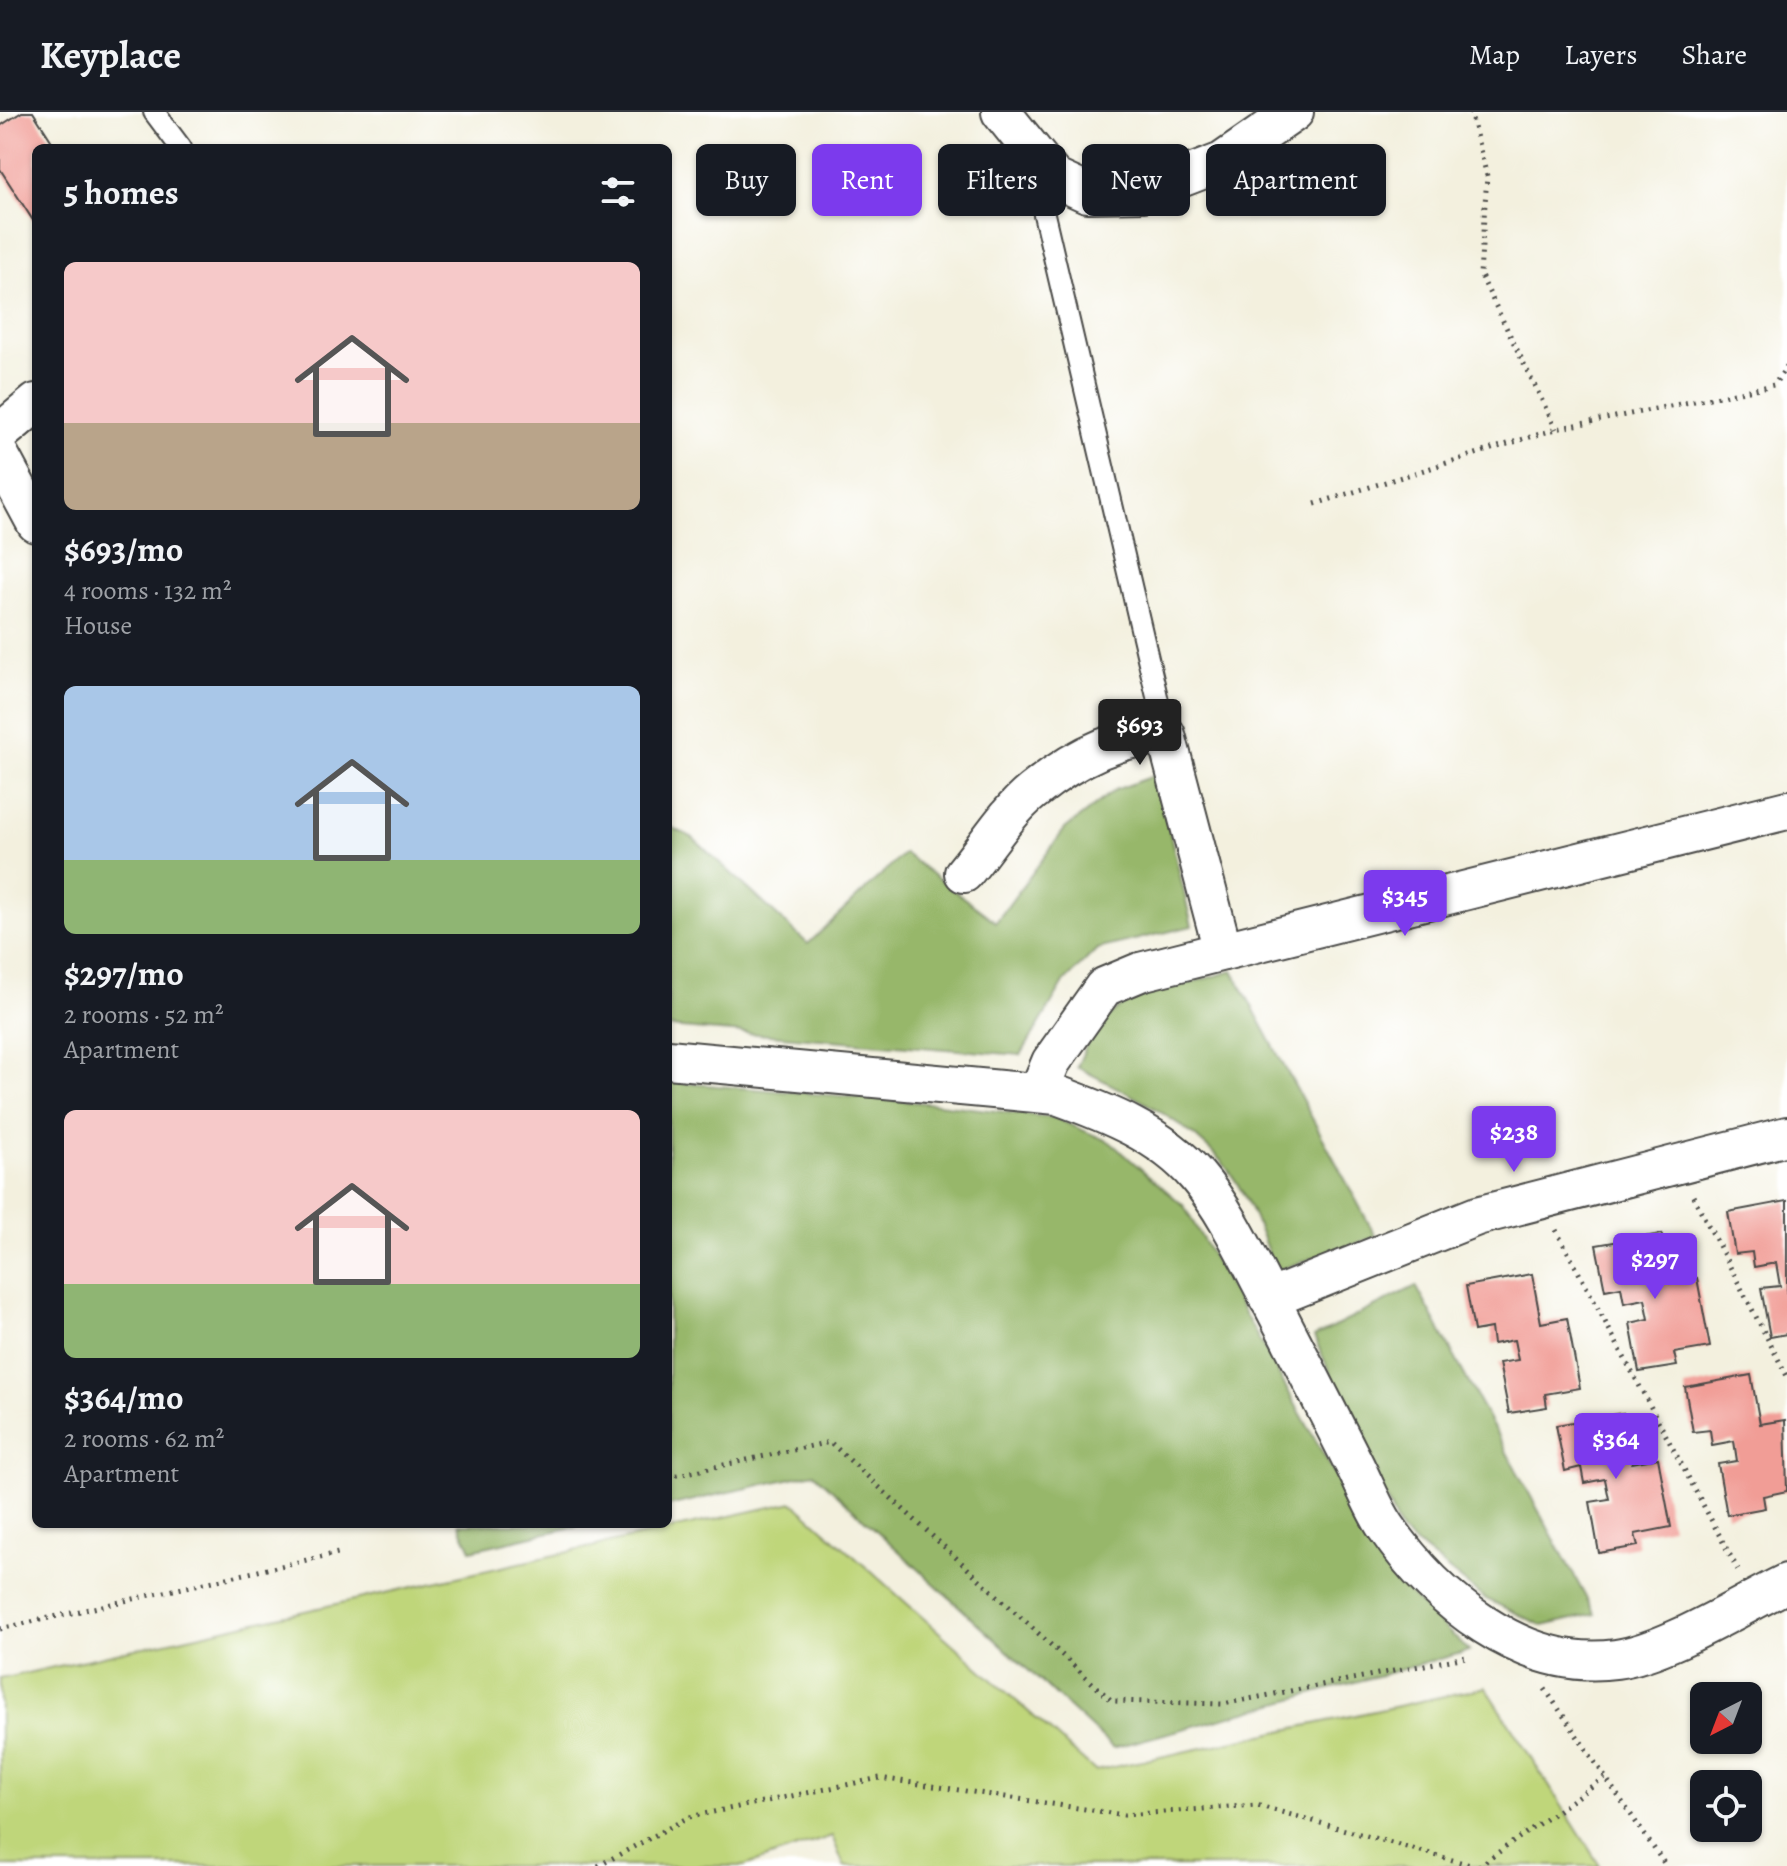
<!DOCTYPE html>
<meta charset="utf-8">
<style>
:root{--surface:#171b24;--page:#20242c;--text:#f1f3f6;--muted:#9ea1a6;--line:#363941;--accent:#7c3aed}
body{margin:0;font-family:Alegreya,serif;background:var(--page);color:var(--text);height:100vh;display:flex;flex-direction:column;font-size:30px;white-space:nowrap}
*{box-sizing:border-box;margin:0}
p{font-size:26px;color:var(--muted)}
.icon{flex:none;width:44px;height:44px;fill:none;stroke:currentColor;stroke-width:2;stroke-linecap:round;stroke-linejoin:round}
.map{position:relative;flex:1;overflow:hidden}
.drawer{position:absolute;left:32px;top:32px;width:640px;height:1384px;display:flex;flex-direction:column;background:var(--surface);border-radius:12px;box-shadow:0 2px 6px #0004}
.drawer>*{flex:none}
.hud{position:absolute;left:696px;top:32px;width:760px;height:72px;display:flex;gap:16px}
.needle{width:52px;rotate:222deg}
.fabs{position:absolute;left:1690px;top:1570px;display:grid;gap:16px}
.fabs a{display:grid;place-items:center;width:72px;height:72px;border-radius:12px;background:var(--surface);box-shadow:0 2px 6px #0004;font-size:40px}
.price{position:absolute;translate:-50% -68px;padding:0 18px;border-radius:8px;background:var(--accent);color:#fff;font-size:26px;line-height:52px;filter:drop-shadow(0 2px 4px #0008)}
.price::after{content:'';position:absolute;left:50%;top:48px;width:24px;height:18px;margin-left:-12px;background:inherit;clip-path:polygon(0 0,100% 0,50% 100%)}
.price.active{background:#222;color:#fff}
ul{padding:0;list-style:none}
li{display:grid;align-content:center;gap:16px;height:424px;padding:0 32px}
li span{display:grid;place-items:center;height:248px;border-radius:12px;color:#555}
li>.icon{margin-inline-start:auto}
span .icon{width:144px;height:144px;fill:#fffc;stroke-width:1}
li b{font-size:34px}
h2{display:flex;justify-content:space-between;align-items:center;height:96px;padding:0 32px;font-size:34px}
.pill{padding:0 28px;border-radius:12px;background:var(--surface);box-shadow:0 2px 6px #0004;font-size:28px;line-height:72px}
.pill.active{background:var(--accent);color:#fff}
header{display:flex;align-items:center;gap:48px;box-sizing:border-box;height:112px;padding:0 40px;background:var(--surface);border-bottom:2px solid var(--line)}
header strong{font-size:38px}
nav{display:flex;gap:44px;margin-inline-start:auto;font-size:28px}
.map>svg:first-child{display:block}
</style>
<header>
<strong>Keyplace</strong>
<nav><a>Map</a><a>Layers</a><a>Share</a></nav>
</header>
<div class="map">
<svg width="1787" height="1754" viewBox="0 0 1787 1754">
<rect width="100%" height="100%" fill="#fff"/>
<filter id="ink" filterUnits="userSpaceOnUse"><feTurbulence type="fractalNoise" baseFrequency=".0125" numOctaves="2"/><feDisplacementMap in="SourceGraphic" scale="16" xChannelSelector="R" yChannelSelector="G"/><feConvolveMatrix kernelMatrix="1 2 1 2 8 2 1 2 1" color-interpolation-filters="sRGB"/></filter>
<filter id="wash" filterUnits="userSpaceOnUse"><feTurbulence type="fractalNoise" baseFrequency=".006" numOctaves="4" result="noise"/><feDisplacementMap in="SourceGraphic" scale="32" xChannelSelector="R" yChannelSelector="G"/><feGaussianBlur stdDeviation="1.8" result="paint"/><feColorMatrix in="noise" values="0 0 0 0 0 0 0 0 0 0 0 0 0 0 0 0 0 1.4 0 .05"/><feComposite in="paint" operator="in"/></filter>
<g filter="url(#wash)">
<rect width="100%" height="100%" fill="#f3f0de"/>
<polygon fill="#bfd67a" stroke="#758052" stroke-width="2" points="793,1390 1095,1659 1486,1575 1600,1754 844,1754 832,1724 744,1754 0,1754 0,1567"/>
<g fill="#97b76a" stroke="#61714a" stroke-width="2">
<polygon points="1156,663 1192,814 1097,837 1065,869 1021,943 668,915 668,714 692,725 808,832 904,741 996,810 1065,717 1115,678"/>
<path d="M 1233,859 L 1376,1125 L 1275,1159 C 1261,1122 1248,1080 1221,1049 C 1183,1006 1127,981 1077,955 L 1092,920 L 1128,888 Z"/>
<polygon points="668,970 938,992 1055,1006 1110,1030 1184,1094 1393,1466 1469,1539 1113,1636 814,1361 668,1394"/>
<polygon points="1416,1174 1595,1502 1543,1514 1484,1486 1401,1420 1314,1225"/>
<polygon points="459,1412 586,1412 471,1438"/>
</g>
<g id="blocks">
<g fill="#f19d96">
<polygon points="22,0 33,0 56,36 36,36 36,113 0,57 0,14"/>
<polygon points="1787,1089 1787,1222 1770,1225 1761,1176 1780,1174 1776,1151 1754,1155 1752,1140 1735,1142 1728,1100"/>
<polygon points="1662,1122 1671,1171 1697,1166 1710,1235 1674,1241 1677,1254 1639,1260 1630,1211 1649,1207 1645,1187 1624,1191 1621,1175 1605,1178 1596,1133"/>
<polygon points="1532,1162 1541,1211 1567,1206 1580,1276 1545,1282 1547,1295 1509,1301 1499,1251 1518,1248 1514,1228 1493,1232 1491,1216 1474,1219 1466,1174"/>
<polygon points="1751,1263 1760,1312 1785,1308 1787,1379 1763,1384 1765,1396 1727,1403 1718,1352 1737,1349 1734,1329 1712,1333 1710,1318 1693,1320 1685,1275"/>
<polygon points="1623,1301 1632,1351 1658,1346 1671,1415 1635,1422 1638,1434 1599,1441 1590,1390 1609,1387 1605,1367 1584,1371 1581,1355 1565,1359 1556,1313"/>
</g>
</g>
</g>
<g filter="url(#ink)">
<use href="#blocks" fill-opacity="0" stroke="#494946" stroke-width="2"/>
<g fill="none" stroke-linecap="round" stroke-linejoin="round">
<g stroke="#494946" stroke-width="24">
<g id="lane">
<polyline points="154,0 181,36"/>
<polyline points="1032,51 1166,623"/>
</g>
</g>
<g stroke="#494946" stroke-width="42">
<g id="street">
<polyline points="1001,0 1054,66 1087,81 1144,80 1222,50 1294,0"/>
<polyline points="0,321 36,291"/>
<polyline points="0,344 36,411"/>
<path d="M 964,761 C 986,735 1006,701 1032,680 C 1070,649 1117,623 1166,623 L 1223,839"/>
<path d="M 668,947 L 1057,983 C 1107,1001 1161,1022 1197,1064 C 1225,1097 1245,1140 1265,1178 C 1295,1235 1324,1293 1353,1350 C 1364,1371 1373,1396 1386,1415 C 1435,1487 1523,1560 1616,1547 C 1667,1540 1739,1494 1787,1471"/>
<polyline points="1038,981 1051,950 1104,875 1140,860 1787,698"/>
<polyline points="1269,1187 1477,1104 1787,1024"/>
</g>
</g>
<g stroke="#494946" stroke-width="5" stroke-dasharray="2 6" stroke-linecap="butt">
<polyline points="1470,0 1487,64 1480,162 1556,317"/>
<polyline points="1315,392 1556,317 1774,273 1787,254"/>
<polyline points="1693,1084 1787,1264"/>
<polyline points="1556,1118 1738,1458"/>
<polyline points="668,1365 830,1330 1112,1589 1223,1592 1466,1545"/>
<polyline points="0,1517 338,1441"/>
<polyline points="1545,1577 1666,1754"/>
<polyline points="598,1754 689,1705 880,1666 1124,1703 1256,1693 1474,1754"/>
<polyline points="1479,1754 1605,1665"/>
</g>
<use href="#lane" stroke="#fff" stroke-width="20"/>
<use href="#street" stroke="#fff" stroke-width="38"/>
</g>
</g>
</svg>
<div class="fabs">
<a><svg class="needle" viewBox="-14 -14 28 28"><path d="M0-13l5 13h-10z" fill="#e53935"/><path d="M0 13l5-13h-10z" fill="#9ea1a6"/></svg></a>
<a><svg class="icon" aria-label="locate" viewBox="0 0 24 24"><circle cx="12" cy="12" r="6"/><path d="M12 2v4M12 18v4M2 12h4M18 12h4"/></svg></a>
</div>
<b class="price active" style="left:1140px;top:655px">$693</b>
<b class="price" style="left:1405px;top:826px">$345</b>
<b class="price" style="left:1514px;top:1062px">$238</b>
<b class="price" style="left:1655px;top:1189px">$297</b>
<b class="price" style="left:1616px;top:1369px">$364</b>
<div class="hud">
<a class="pill">Buy</a>
<a class="pill active">Rent</a>
<a class="pill">Filters</a>
<a class="pill">New</a>
<a class="pill">Apartment</a>
</div>
<section class="drawer">
<h2>5 homes<svg class="icon" aria-label="filters" viewBox="0 0 24 24"><path d="M4 7h16M4 17h16"/><circle cx="9" cy="7" r="2"/><circle cx="15" cy="17" r="2"/></svg></h2>
<ul>
<li><span style="background:linear-gradient(#f6c9c9 65%,#b9a48a 0)"><svg class="icon" aria-label="home" viewBox="0 0 24 24"><path d="M3 11l9-7 9 7M6 9v11h12V9"/></svg></span><div><b>$693/mo</b><p>4 rooms · 132 m²</p><p>House</p></div></li>
<li><span style="background:linear-gradient(#a9c7e8 70%,#8fb573 0)"><svg class="icon" aria-label="home" viewBox="0 0 24 24"><path d="M3 11l9-7 9 7M6 9v11h12V9"/></svg></span><div><b>$297/mo</b><p>2 rooms · 52 m²</p><p>Apartment</p></div></li>
<li><span style="background:linear-gradient(#f6c9c9 70%,#8fb573 0)"><svg class="icon" aria-label="home" viewBox="0 0 24 24"><path d="M3 11l9-7 9 7M6 9v11h12V9"/></svg></span><div><b>$364/mo</b><p>2 rooms · 62 m²</p><p>Apartment</p></div></li>
</ul>
</section>
</div>
